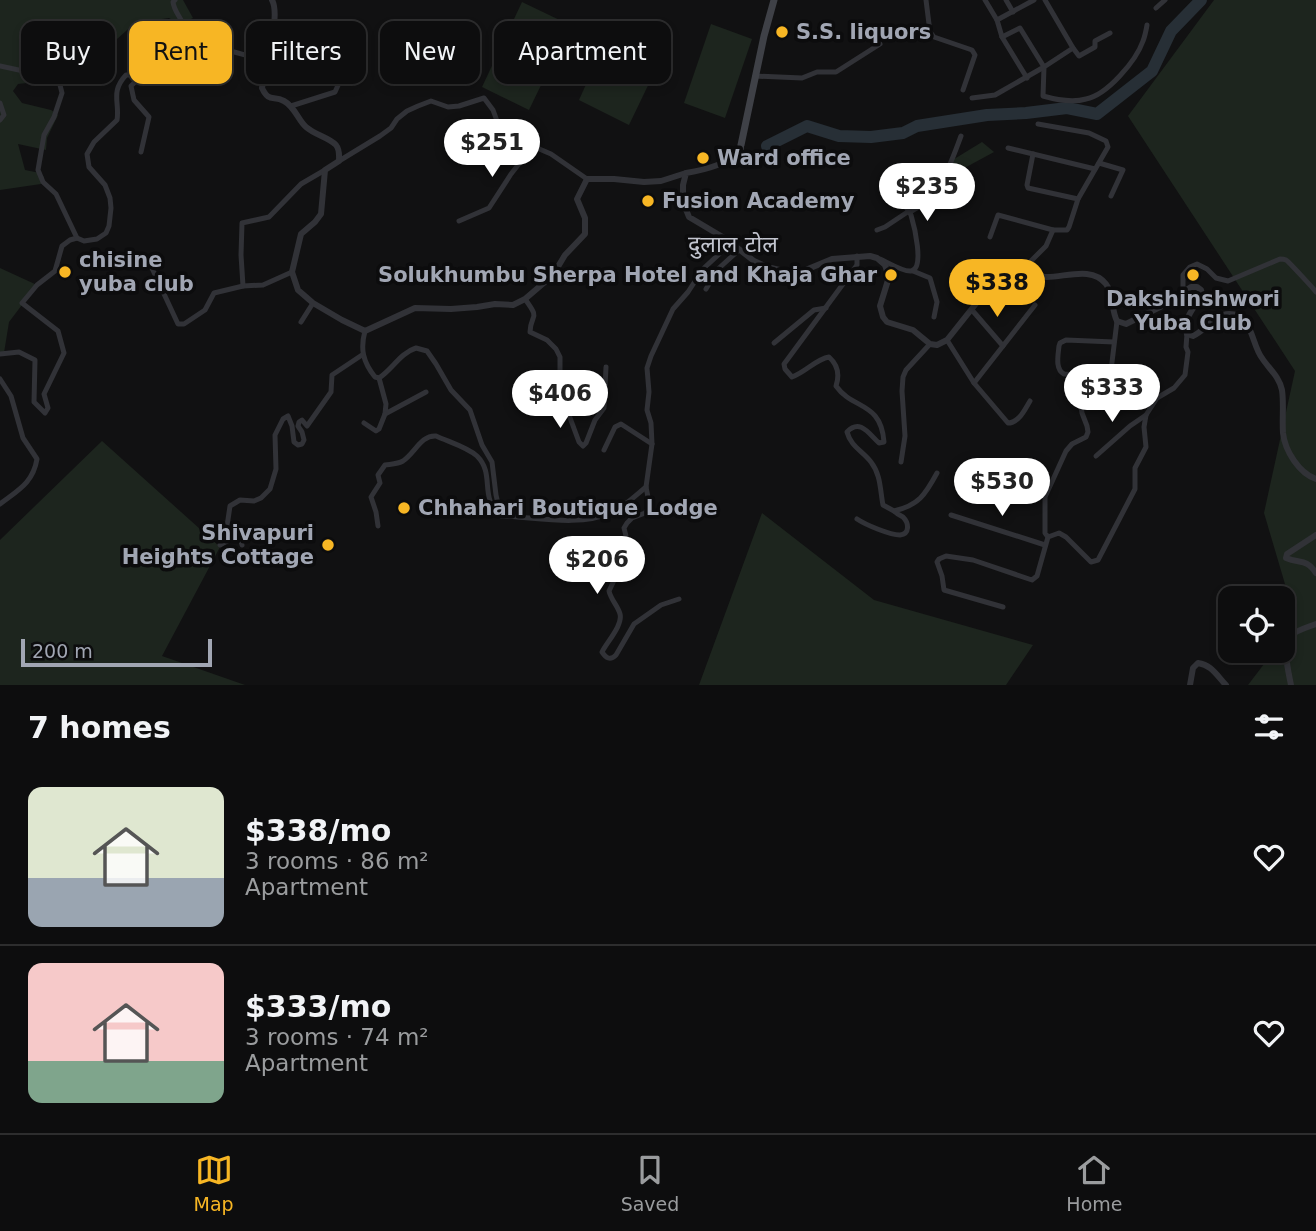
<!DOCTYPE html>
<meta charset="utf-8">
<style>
:root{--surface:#0d0d0e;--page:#1b1b1c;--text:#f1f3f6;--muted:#9a9c9e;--line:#2d2d2e;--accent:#f7b624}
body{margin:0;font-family:"DejaVu Sans","Noto Sans Devanagari",sans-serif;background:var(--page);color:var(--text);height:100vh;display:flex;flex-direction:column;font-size:26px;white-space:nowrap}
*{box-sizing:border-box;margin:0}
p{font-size:23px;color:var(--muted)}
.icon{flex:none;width:38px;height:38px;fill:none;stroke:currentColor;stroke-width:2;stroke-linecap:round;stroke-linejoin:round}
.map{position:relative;height:685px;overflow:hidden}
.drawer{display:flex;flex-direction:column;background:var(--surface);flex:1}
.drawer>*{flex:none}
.hud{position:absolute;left:21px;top:21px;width:700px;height:63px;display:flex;gap:14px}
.controls{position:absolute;left:1218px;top:586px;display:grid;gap:14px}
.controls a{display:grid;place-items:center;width:77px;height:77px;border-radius:14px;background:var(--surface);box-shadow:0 4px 10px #0003,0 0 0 2px var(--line);font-size:35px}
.scale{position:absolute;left:21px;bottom:18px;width:191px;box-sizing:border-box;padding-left:7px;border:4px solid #a1a6b3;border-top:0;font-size:19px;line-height:24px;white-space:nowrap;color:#a1a6b3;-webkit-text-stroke:5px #0c0c0d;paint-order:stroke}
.price{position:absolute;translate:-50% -60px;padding:0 16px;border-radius:24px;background:#fff;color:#222;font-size:23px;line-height:46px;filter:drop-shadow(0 2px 4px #0008)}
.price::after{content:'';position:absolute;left:50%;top:42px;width:21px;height:16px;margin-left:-10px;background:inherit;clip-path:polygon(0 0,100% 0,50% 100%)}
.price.active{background:var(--accent);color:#111}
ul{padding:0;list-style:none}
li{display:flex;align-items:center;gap:21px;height:175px;padding:0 28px}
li+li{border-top:2px solid var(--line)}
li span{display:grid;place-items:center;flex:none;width:196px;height:140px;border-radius:14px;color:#555}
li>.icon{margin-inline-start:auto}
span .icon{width:84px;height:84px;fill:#fffc;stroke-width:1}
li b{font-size:30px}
h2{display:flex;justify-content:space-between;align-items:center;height:84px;padding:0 28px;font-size:30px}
.tag{padding:0 24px;border-radius:14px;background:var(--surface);box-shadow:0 4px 10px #0003,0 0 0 2px var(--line);font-size:24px;line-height:63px}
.tag.active{background:var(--accent);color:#111}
.menu{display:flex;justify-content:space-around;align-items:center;height:98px;border-top:2px solid var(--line);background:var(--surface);font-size:19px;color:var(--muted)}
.menu a{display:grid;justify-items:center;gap:4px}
.menu .active{color:var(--accent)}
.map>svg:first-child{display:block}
</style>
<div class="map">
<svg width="1316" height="685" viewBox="0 0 1316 685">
<rect width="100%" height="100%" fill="#111112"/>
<g fill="#1d251e">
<polygon points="0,0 183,0 193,18 180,24 169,18 135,23 117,39 45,81 18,84 13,91 22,103 51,110 58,115 47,138 46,150 18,144 25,170 40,173 44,177 41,184 0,190"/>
<polygon points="1214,0 1316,0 1316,685 1248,685 1274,651 1283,651 1283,637 1295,618 1264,513 1295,371 1128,116"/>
<polygon points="522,2 570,25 529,110 482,87"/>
<polygon points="614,22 666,48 629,125 579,100"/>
<polygon points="711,24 752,39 725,118 684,103"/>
<polygon points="982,142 994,152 959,171 951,161"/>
<polygon points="0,268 37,285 9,322 4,353 0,354"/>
<polygon points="102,441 220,547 162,656 245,685 0,685 0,540"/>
<polygon points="762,513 874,600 1033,645 1006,685 699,685"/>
</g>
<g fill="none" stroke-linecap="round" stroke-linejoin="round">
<polyline stroke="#272f36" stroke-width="12" points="767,146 807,126 839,136 871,137 903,133 917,126 987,115 1026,113 1067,108 1097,114 1152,71 1171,31 1201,0"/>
<g stroke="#313237" stroke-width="5">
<polyline points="926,0 930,32 934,37 972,50 975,55 963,90"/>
<polyline points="985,0 997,20 1002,37 1027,78"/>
<polyline points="1006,0 1013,12"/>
<path d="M 1045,0 L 1073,48 L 1044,67 L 1043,96 C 1057,100 1072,103 1086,99 C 1107,95 1136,61 1143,41 C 1145,36 1146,31 1147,25"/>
<polyline points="1156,8 1165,0"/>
<polyline points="997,20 1034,0"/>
<polyline points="1073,48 1079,56 1095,47 1095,41 1110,33"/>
<polyline points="227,50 267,61"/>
<polyline points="0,66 51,77 60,85 62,93 54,117 44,135 38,170 43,182 56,194 77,238 70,240 62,246 55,271 37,285 22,303 58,331 64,353 44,394 48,408 45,413 34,402 35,360 19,352 0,354"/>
<polyline points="755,76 802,78 817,72 836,72 880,44"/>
<polyline points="972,98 995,95 1044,67 1020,28 1002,37"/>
<polyline points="0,103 4,115 0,120"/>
<polyline points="291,106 335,92 352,54"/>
<polyline points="1008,148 1095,169"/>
<path d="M 141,152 L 149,117 L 134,100 L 131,86 L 137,80 C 142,81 148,82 153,82 C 180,78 190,50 184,27 C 182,18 174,12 173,2 L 175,0"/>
<polyline points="1033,154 1027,185 1028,188 1078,199"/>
<polyline points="339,161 380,136 391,128 397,119 407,111 418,106 431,101 448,107 459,106 484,98 493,110 500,129 509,136 551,154 587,179"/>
<polyline points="1099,163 1123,170 1111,196"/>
<path d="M 910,212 C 940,198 950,165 961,136"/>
<polyline points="459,221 489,208 511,174 533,146"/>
<polyline points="877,230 885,227 909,211"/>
<polyline points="990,237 998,215 1053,230"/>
<path d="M 77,238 L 84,241 L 97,239 L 106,233 L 109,226 L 111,208 L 110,198 L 105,185 L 89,167 L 87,154 L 94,142 L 117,120 C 120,103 110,92 126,75 L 133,75 L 137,80"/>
<path d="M 857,256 L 857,265 L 787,360 L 784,364 L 785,369 L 792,377 C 806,372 816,359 829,357 C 838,365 840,374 836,386 C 853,410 881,401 884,442 L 879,443 C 869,434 860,418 847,432 C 851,447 863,451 871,462 C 881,475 880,490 883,505 L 894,511 C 919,505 925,495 937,473"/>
<path d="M 880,259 C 887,262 903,272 911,271 C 925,269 914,225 911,215 C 909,210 905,206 901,202"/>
<polyline points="151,266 178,324 184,324 205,310 214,293 243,286 263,285 292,272"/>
<polyline points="913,271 930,278 937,302 934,317"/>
<polyline points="1020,272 1046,246 1053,230 1067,230 1069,227 1078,199 1108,147 1106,141 1089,133 1038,124"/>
<polyline points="243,286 241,255 242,223 269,217 301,184 325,170"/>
<polyline points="706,289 718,269 739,250"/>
<path d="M 1183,291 L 1183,275 L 1190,267 L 1197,264 L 1207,269 L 1216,278 L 1228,281 L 1280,259 C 1282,259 1284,259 1286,260 C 1288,261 1313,288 1316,292"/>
<path d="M 525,299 C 541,321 531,312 530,332 L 547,340 L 556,349 L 560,357 L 560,375 L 572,391 L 573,398 L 569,415 L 579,442 L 583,446 L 586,443 L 595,420 L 604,408 L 606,367"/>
<polyline points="972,310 1003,346"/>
<polyline points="1117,321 1109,387 1103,393 1084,395 1080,400 1082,413 1087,426 1088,432 1086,437 1072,444 1066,451 1045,497 1045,533 1048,537 1059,533 1066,537 1091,562 1098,560 1135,489 1135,468 1146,447 1144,427 1146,415 1157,398 1174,388 1185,375 1188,352 1186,347 1187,334"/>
<polyline points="301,322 313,303"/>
<path d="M 365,331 C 360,349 363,362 375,377 L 379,378 C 392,370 400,353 416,348 L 427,351 L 436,364 L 451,390 L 470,410 L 482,445 L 492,462 L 496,495 L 501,516 C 478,497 496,475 477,456 C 467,447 449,442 436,436 C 421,435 415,453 403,461 C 398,464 392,464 385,465 L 378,475 L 380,483 L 371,497 L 376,512 L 378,526"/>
<path d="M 947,340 L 974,383 L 1008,423 C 1019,423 1025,409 1030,401"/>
<polyline points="774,343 814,310 826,308"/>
<path d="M 1110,376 L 1064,374 C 1055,369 1058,356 1059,346 L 1060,343 L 1066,340 L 1114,342"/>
<polyline points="379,378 386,404 385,414 426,392"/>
<path d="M 0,379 L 11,396 L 23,438 L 37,459 C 33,483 18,490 0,504"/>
<polyline points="974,383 1035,305"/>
<polyline points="364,423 376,431 379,429 385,414"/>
<polyline points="604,450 615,427 621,424 652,444"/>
<polyline points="1096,456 1130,426 1146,415"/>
<polyline points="901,462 905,436 902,391 903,377 906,370 930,344"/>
<polyline points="951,515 1045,545"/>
<path d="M 501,516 C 535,517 579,527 611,513 C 624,507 635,496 646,487"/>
<path d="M 857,519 C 866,525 890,535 900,535 C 910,534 909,523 903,517 C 901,516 896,513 894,511"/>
<polyline points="227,541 238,538 241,541 242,545"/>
<polyline points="220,545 227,541 226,533 230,506 240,500 254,501 261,498 270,489 276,469 275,435 283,419 288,416 292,426 294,442 298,445 302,444 304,440 302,432 298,426 299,422 302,420 307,426 331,392 332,375 362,355"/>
<path d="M 679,599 L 661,605 L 634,624 L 616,655 C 610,661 606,658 602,652 C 607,642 623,625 620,614 C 618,606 611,600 609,591 L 626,555 L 628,544 L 624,528 L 627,523 L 632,518 L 645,513 L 648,509 L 649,502 L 646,487 L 652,444 L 651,423 L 647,410 L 649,392 L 647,368 L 651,356 L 673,309 L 688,292 L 703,269 L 731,243"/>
<polyline points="1003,607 944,590 942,576 937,562 939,559 946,556 973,560 1032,580 1037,576 1048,537"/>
</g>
<g stroke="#313237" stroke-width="6">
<path d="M 272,0 C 281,16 265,68 262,88 C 269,103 273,95 284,101 C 295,107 298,120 306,127 C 315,135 328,137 336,145 C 340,150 339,155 339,161 L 325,170 L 321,214 L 315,222 L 301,234 L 292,272 L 298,290 L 313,303 L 342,320 L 365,331 L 415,308 L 451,309 L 477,307 L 495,304 L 513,305 L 525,299 L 553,275 L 565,255 L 585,234 L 585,218 L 577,199 L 587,179 L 614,179 L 644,182 L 661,181 L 686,173"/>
<path d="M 741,145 L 741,152 C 726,164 705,170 686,173 L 683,185 L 683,202 L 689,217 L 726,239 L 754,261 L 767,267 L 796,274 L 832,259 L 870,256 L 877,258 L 885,265 L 889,277 L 880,306 L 883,317 L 887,322 L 913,330 L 930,344 L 937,345 L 947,340 L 998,276 C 1020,268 1027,277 1047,277 C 1066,277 1092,266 1106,284 C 1114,294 1111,310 1117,321 L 1126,324 L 1162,306 L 1191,287 L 1197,287 L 1201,290 L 1202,294 C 1195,308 1182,318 1187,334 L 1193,336 C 1205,331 1215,314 1229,314 C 1253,314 1251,344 1262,358 C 1269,369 1279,376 1282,390 C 1284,404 1282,419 1283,433 C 1285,451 1299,473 1316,479"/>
<path d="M 1316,535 L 1287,554 L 1286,558 C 1300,564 1306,558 1316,573"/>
<path d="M 1190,685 L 1193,668 L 1198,663 C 1212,665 1217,676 1226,685"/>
<path d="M 1291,685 C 1289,674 1281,643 1290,636 C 1297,630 1308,627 1316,624"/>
</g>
<polyline stroke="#3f4147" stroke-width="7" points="741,145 764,36 774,0"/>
</g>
<g fill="#f7b624" stroke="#0c0c0d" stroke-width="2.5">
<circle cx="782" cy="32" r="7"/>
<circle cx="703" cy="158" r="7"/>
<circle cx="648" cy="201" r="7"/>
<circle cx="65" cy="272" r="7"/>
<circle cx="891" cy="275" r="7"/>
<circle cx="1193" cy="275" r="7"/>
<circle cx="404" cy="508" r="7"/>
<circle cx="328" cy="545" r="7"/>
</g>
<g text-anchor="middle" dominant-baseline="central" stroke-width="7" stroke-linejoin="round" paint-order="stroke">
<g font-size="21" font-weight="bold" fill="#a1a6b3" stroke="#0c0c0d" text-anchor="start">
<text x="796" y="32">S.S. liquors</text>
<text x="717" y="158">Ward office</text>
<text x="662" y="201">Fusion Academy</text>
<text x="79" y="260">chisine<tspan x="79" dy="24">yuba club</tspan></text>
<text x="877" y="275" text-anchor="end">Solukhumbu Sherpa Hotel and Khaja Ghar</text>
<text x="1193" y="299" text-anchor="middle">Dakshinshwori<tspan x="1193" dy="24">Yuba Club</tspan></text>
<text x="418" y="508">Chhahari Boutique Lodge</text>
<text x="314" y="533" text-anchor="end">Shivapuri<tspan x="314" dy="24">Heights Cottage</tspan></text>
</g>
<g font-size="23" fill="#c2c5cf" stroke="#0c0c0d">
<text x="733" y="244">दुलाल टोल</text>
</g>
</g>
</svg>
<div class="controls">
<a><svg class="icon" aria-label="locate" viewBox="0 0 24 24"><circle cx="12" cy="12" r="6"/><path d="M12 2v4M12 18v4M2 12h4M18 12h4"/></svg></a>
</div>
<div class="scale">200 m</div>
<b class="price" style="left:492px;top:179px">$251</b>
<b class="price" style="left:927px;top:223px">$235</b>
<b class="price active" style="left:997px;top:319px">$338</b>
<b class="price" style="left:1112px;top:424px">$333</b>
<b class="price" style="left:560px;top:430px">$406</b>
<b class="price" style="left:1002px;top:518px">$530</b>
<b class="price" style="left:597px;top:596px">$206</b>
<div class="hud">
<a class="tag">Buy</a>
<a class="tag active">Rent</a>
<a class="tag">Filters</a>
<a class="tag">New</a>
<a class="tag">Apartment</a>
</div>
</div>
<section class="drawer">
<h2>7 homes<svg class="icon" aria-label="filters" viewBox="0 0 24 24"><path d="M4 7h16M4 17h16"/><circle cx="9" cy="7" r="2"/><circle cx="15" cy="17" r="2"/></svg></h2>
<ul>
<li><span style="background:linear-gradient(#dfe7d0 65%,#9aa5b1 0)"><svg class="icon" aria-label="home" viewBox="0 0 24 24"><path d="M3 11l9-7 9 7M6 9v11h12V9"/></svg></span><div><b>$338/mo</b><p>3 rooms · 86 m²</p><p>Apartment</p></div><svg class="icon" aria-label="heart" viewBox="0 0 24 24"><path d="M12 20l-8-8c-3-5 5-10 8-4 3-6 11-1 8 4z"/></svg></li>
<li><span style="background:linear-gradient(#f6c9c9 70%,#7fa58c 0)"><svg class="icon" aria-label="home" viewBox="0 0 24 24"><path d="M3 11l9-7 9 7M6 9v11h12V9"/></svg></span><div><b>$333/mo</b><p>3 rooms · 74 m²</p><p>Apartment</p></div><svg class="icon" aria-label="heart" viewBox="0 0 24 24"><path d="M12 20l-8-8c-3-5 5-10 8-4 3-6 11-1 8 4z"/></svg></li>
</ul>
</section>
<nav class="menu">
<a class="active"><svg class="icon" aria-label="map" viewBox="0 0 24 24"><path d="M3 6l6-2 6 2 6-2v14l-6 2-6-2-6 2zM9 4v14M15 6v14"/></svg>Map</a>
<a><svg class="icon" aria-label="saved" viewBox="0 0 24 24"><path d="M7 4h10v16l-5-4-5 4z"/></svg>Saved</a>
<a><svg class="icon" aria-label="home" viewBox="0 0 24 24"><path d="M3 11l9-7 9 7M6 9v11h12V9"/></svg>Home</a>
</nav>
